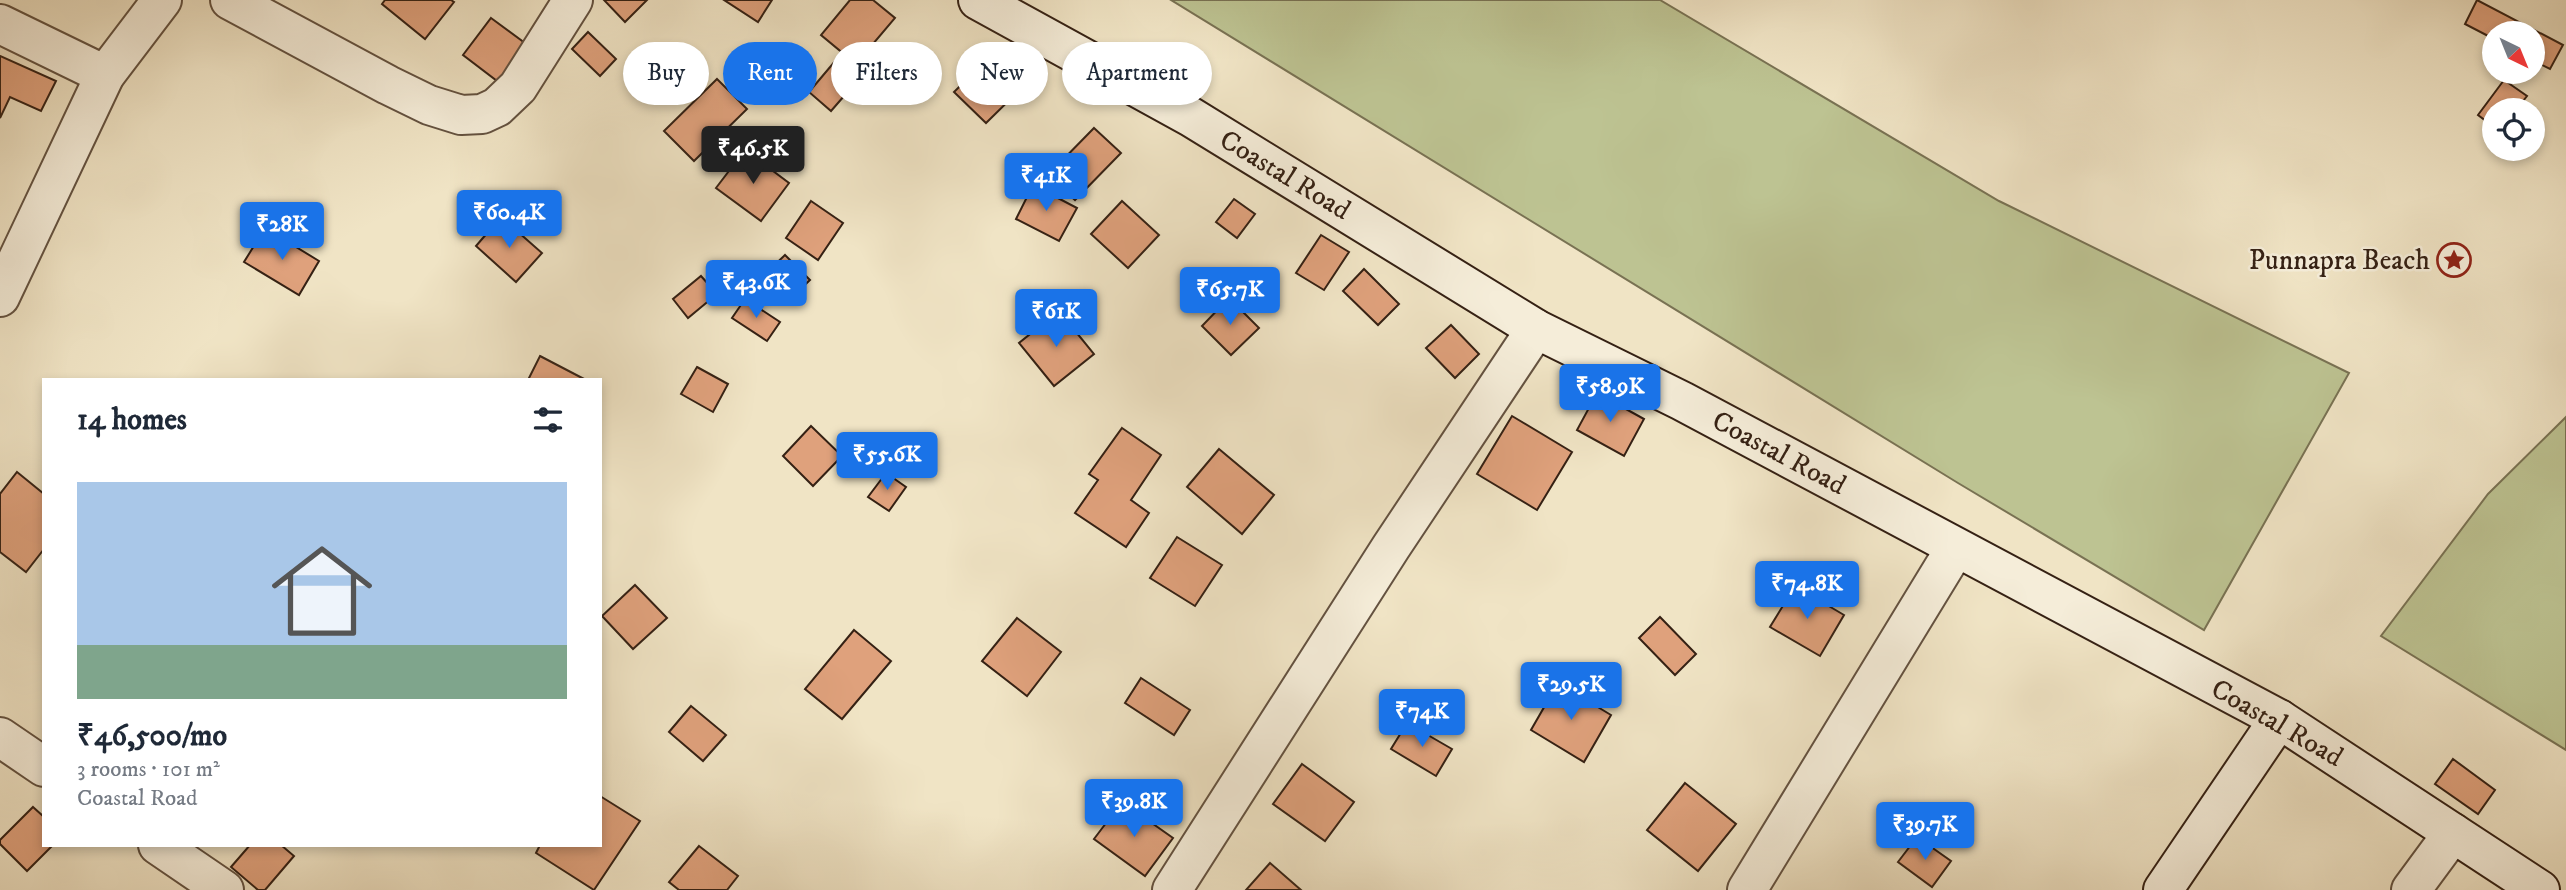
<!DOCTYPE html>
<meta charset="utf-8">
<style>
:root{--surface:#fff;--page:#f6f6f7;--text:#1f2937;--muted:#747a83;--accent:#1a73e8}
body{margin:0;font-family:"IM FELL DW Pica",serif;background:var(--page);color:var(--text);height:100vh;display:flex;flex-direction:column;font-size:26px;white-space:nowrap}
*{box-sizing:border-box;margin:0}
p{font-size:23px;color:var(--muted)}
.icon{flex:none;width:38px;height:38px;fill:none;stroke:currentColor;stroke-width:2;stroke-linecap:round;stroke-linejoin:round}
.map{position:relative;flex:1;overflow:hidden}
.sheet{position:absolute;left:42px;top:378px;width:560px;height:469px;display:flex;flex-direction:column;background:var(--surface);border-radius:0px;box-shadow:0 4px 10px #0003}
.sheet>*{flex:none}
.guide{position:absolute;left:623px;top:42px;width:665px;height:63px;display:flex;gap:14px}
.needle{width:46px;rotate:137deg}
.buttons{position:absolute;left:2482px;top:21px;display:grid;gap:14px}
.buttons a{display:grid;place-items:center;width:63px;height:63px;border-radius:50%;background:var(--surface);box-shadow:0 4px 10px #0003;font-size:35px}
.price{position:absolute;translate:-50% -60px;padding:0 16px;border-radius:7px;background:var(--accent);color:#fff;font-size:23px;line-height:46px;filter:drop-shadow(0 2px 4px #0008)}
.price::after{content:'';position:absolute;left:50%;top:42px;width:21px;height:16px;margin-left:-10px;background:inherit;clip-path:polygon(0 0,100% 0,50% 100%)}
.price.on{background:#222;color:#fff}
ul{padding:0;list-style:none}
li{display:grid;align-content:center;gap:14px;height:371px;padding:0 35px}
li span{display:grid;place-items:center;height:217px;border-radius:0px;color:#555}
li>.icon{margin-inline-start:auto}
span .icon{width:126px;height:126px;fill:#fffc;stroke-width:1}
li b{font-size:30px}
h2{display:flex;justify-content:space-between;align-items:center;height:84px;padding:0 35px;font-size:30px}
.chip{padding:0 24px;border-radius:32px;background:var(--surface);box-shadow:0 4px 10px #0003;font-size:24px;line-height:63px}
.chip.on{background:var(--accent);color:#fff}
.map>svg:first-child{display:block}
</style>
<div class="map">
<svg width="2566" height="890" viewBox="0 0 2566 890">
<rect width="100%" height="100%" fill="#f0e4c5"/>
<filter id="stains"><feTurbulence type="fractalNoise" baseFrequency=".00286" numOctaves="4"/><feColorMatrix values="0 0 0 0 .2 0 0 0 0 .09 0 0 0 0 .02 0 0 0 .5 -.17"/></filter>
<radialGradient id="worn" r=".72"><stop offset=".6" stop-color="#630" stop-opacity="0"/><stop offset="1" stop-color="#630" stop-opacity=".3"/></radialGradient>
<g fill="#bdc392" stroke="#797253" stroke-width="2">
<polygon points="1171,0 1660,0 1999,201 2349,373 2204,630 1958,483"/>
<polygon points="2566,417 2566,750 2381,636 2488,494"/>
</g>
<g fill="#dfa17c" stroke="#352114" stroke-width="2">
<polygon points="385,0 451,0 454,2 425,39 382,4"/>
<polygon points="604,0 647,0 625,22"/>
<polygon points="724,0 772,0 758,22"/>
<polygon points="850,0 873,0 895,18 856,64 821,35"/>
<polygon points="2477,0 2563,45 2550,69 2532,60 2532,33 2494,33 2494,39 2465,24"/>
<polygon points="491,18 533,49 505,87 463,55"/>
<polygon points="588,32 616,59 600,76 572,49"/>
<polygon points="1002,45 1034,76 986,123 954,92"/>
<polygon points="0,56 56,81 41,111 10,97 0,118"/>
<polygon points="836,60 858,80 831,111 809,92"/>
<polygon points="717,79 747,109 694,161 664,131"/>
<polygon points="2504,80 2527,96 2516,110 2494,110 2494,127 2478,115"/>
<polygon points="1094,128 1121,153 1075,200 1048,175"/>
<polygon points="745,150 789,183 761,221 716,188"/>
<polygon points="1033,185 1077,208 1059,241 1016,219"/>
<polygon points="1234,199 1255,214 1237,238 1216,222"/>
<polygon points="811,201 843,223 818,260 786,238"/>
<polygon points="1122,201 1159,235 1128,268 1091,234"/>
<polygon points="501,217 542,253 516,282 476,246"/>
<polygon points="265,228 319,261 299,295 244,262"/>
<polygon points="1321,235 1349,252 1324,290 1296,273"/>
<polygon points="785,255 810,280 790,299 765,274"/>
<polygon points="1364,269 1399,304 1378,325 1343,291"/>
<polygon points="701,276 717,294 688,318 673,299"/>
<polygon points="1229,298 1259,328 1231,355 1202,326"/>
<polygon points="745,299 780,322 767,341 732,318"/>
<polygon points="1059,311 1094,354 1054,386 1019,343"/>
<polygon points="1451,325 1479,354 1455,378 1426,348"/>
<polygon points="540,356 586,380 528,380"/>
<polygon points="697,367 728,384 713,412 681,394"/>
<polygon points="1597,393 1644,419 1624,456 1577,430"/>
<polygon points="1512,416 1572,452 1537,510 1477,474"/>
<polygon points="811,426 842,456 813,486 783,456"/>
<polygon points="1122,428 1161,455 1131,500 1149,513 1126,547 1075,513 1098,480 1089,474"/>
<polygon points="1219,449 1274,495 1242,534 1187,487"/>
<polygon points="17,472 44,494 44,549 26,572 0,552 0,494"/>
<polygon points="886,473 906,487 889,511 868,497"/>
<polygon points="1177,537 1222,565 1195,606 1150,578"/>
<polygon points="635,585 667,618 633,649 602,616"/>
<polygon points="1795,586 1844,615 1820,656 1770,627"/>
<polygon points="1660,617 1696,654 1675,675 1639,638"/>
<polygon points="1017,618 1061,652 1027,696 982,661"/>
<polygon points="854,630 891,661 842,719 805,689"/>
<polygon points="1141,678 1190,710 1174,735 1125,703"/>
<polygon points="1558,683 1611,715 1584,762 1531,730"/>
<polygon points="691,706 726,735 703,761 669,732"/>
<polygon points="1407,723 1452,749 1436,776 1391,749"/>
<polygon points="2453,759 2495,790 2478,814 2435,784"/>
<polygon points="1302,764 1354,802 1325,841 1273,804"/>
<polygon points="1685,783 1736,824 1698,871 1647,830"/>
<polygon points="600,796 640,821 594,890 536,853 540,845 600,845"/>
<polygon points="1122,802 1173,838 1145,876 1094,839"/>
<polygon points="33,807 44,817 44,845 53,845 27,871 0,844 0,840"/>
<polygon points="1917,837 1951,861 1932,887 1898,862"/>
<polygon points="250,845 281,845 294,856 265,890 258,890 231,867"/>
<polygon points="699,846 738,876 727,890 679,890 669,882"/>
<polygon points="1270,863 1301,890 1246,890"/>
</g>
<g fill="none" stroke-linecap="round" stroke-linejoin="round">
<g stroke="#645240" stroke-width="42">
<g id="street">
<polyline points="230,0 388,85 429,105 461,115 482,114 497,107 518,87 573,0"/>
<polyline points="0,24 105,75"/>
<polyline points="0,297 105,75 162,0"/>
<polyline points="0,737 44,767"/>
<polyline points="158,845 224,890"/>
<polyline points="1172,890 1391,547 1536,329"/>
<polyline points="1747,890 1955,549"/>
<polyline points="2411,890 2453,833"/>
</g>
</g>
<g stroke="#352114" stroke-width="42">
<g id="secondary">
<polyline points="978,0 1191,117 1536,329 1682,401 2279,719 2540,890"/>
<polyline points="2163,890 2279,719"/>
</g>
</g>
<use href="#street" stroke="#f5edd9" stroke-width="38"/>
<use href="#secondary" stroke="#f5edd9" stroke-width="38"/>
</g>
<defs>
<g id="sight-ring" transform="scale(1.75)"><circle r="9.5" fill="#f5edd9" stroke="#8f2418" stroke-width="1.5"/><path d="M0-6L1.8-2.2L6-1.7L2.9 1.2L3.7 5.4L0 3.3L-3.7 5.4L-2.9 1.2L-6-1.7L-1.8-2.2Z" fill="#8f2418"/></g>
</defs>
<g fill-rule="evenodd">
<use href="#sight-ring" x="2454" y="260"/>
</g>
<g text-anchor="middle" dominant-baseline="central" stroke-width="5" stroke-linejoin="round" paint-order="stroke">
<g font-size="28" fill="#352114" stroke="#f5edd9">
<text transform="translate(1285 175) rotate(31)">Coastal Road</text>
<text transform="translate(1779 453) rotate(28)">Coastal Road</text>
<text transform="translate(2277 723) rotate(30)">Coastal Road</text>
</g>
<g font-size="28" fill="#352114" stroke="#f5edd9" text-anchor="end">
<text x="2430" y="260">Punnapra Beach</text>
</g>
</g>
<rect width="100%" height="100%" filter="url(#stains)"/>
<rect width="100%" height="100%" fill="url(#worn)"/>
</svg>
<div class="buttons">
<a><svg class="needle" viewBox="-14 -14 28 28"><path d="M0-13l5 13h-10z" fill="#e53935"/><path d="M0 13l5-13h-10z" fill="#747a83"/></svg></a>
<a><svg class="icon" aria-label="locate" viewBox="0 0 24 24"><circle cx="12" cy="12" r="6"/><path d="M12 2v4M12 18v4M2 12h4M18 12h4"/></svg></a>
</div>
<b class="price on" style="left:753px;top:186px">₹46.5K</b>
<b class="price" style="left:1046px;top:213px">₹41K</b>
<b class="price" style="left:509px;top:250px">₹60.4K</b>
<b class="price" style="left:282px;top:262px">₹28K</b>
<b class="price" style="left:756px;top:320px">₹43.6K</b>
<b class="price" style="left:1230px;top:327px">₹65.7K</b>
<b class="price" style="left:1056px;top:349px">₹61K</b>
<b class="price" style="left:1610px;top:424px">₹58.9K</b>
<b class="price" style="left:887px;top:492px">₹55.6K</b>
<b class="price" style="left:1807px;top:621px">₹74.8K</b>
<b class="price" style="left:1571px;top:722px">₹29.5K</b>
<b class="price" style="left:1422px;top:749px">₹74K</b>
<b class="price" style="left:1134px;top:839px">₹39.8K</b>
<b class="price" style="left:1925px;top:862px">₹39.7K</b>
<div class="guide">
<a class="chip">Buy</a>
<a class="chip on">Rent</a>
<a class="chip">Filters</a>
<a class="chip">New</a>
<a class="chip">Apartment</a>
</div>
<section class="sheet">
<h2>14 homes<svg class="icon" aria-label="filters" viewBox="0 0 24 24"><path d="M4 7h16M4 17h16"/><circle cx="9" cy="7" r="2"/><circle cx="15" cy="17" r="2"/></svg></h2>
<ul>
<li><span style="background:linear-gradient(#a9c7e8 75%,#7fa58c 0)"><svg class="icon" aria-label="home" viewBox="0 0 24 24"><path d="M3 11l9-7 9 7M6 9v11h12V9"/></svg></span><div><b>₹46,500/mo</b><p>3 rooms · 101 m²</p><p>Coastal Road</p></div></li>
</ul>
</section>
</div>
